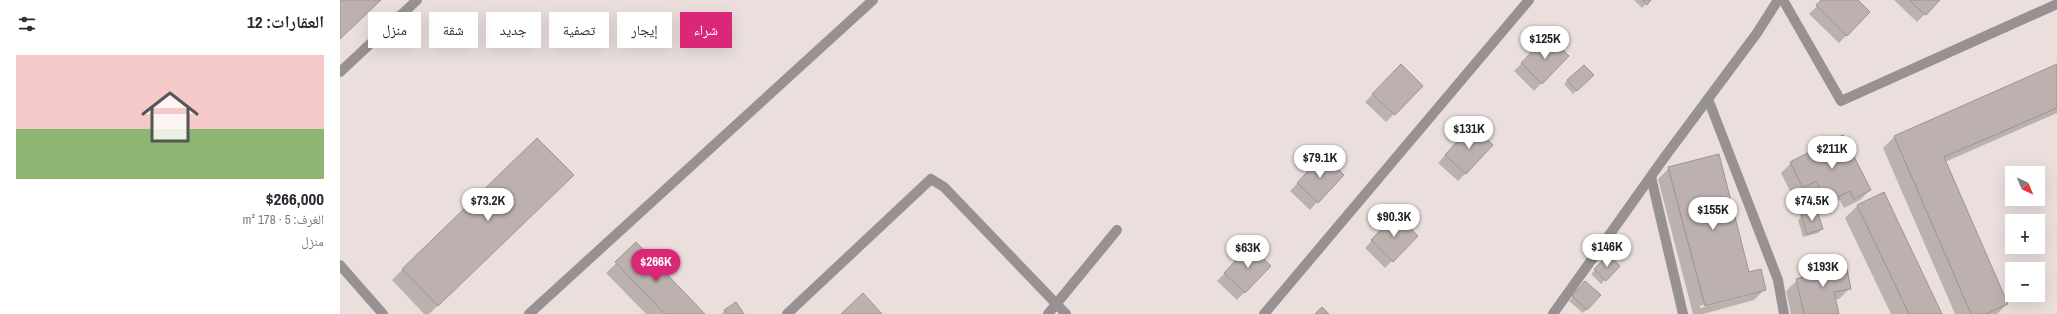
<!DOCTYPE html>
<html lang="ar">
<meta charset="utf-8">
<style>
:root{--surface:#fff;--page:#f2f2f3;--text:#2b2b33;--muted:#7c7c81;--line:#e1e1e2;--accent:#db2777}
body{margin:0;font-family:"Archivo Narrow","Noto Naskh Arabic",sans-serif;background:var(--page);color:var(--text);direction:rtl;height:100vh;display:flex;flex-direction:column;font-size:15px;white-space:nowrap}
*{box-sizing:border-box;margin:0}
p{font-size:13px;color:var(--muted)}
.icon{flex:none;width:22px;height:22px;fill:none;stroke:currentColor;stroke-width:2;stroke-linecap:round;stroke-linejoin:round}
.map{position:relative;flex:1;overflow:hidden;direction:ltr}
.details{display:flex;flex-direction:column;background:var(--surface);width:340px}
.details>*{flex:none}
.guide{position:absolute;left:12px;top:12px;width:380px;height:36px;direction:rtl;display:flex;gap:8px}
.needle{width:26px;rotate:136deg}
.tools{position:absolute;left:1665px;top:166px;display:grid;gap:8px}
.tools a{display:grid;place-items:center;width:40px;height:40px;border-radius:0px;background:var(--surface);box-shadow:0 4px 16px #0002;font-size:20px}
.price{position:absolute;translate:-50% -34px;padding:0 9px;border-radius:14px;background:#fff;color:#222;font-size:13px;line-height:26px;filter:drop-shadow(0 1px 2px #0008)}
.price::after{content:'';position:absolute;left:50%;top:24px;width:12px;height:9px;margin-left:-6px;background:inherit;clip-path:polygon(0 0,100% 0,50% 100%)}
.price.active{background:var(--accent);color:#fff}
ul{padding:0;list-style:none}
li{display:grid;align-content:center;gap:8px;height:212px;padding:0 16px}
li+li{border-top:1px solid var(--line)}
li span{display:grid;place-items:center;height:124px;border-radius:0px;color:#555}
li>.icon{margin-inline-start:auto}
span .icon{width:72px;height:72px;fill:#fffc;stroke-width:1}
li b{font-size:17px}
h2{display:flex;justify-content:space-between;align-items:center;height:48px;padding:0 16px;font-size:17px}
.tag{padding:0 14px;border-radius:0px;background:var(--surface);box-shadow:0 4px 16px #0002;font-size:14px;line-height:36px}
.tag.active{background:var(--accent);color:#fff}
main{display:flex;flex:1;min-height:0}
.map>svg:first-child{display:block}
</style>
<main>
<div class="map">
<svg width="1717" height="314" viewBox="0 0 1717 314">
<rect width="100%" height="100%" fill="#eadfdd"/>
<g fill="#0003" fill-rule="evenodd">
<polygon points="1294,0 1310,0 1302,8"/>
<polygon points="1483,0 1517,0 1529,12 1499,43 1469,14"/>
<polygon points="1554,0 1599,0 1577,22"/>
<polygon points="1208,37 1228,56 1194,91 1174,71"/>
<polygon points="1061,66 1082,86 1046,122 1025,102"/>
<polygon points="1717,66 1717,113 1605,162 1667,304 1657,314 1615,314 1543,148 1554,137"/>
<polygon points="1252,75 1233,94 1224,84 1228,80"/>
<polygon points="1125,134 1126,173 1118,181 1098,163"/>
<polygon points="1451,163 1530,190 1520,200 1504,208 1500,200 1476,212 1482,229 1478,233 1463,237 1458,220 1462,216 1477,211 1466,190 1453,197 1441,173"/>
<polygon points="976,164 977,202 970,210 950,191"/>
<path d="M 1329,168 L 1409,273 L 1425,289 L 1414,300 L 1363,314 L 1353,314 L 1318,179 ZM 1413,292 L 1413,294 L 1360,308 L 1360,306 Z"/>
<polygon points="221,186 89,314 84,314 52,280 63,269"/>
<polygon points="1543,194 1601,314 1551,314 1505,218 1517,206"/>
<polygon points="1048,223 1077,236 1045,268 1025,248"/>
<polygon points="296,244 363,314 306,314 266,273"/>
<polygon points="910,247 930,266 897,300 877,281"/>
<polygon points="1269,256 1279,266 1261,284 1251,274"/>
<polygon points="1504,260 1510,288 1499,299 1495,300 1498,314 1451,314 1446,291 1471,267"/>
<polygon points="1241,287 1247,309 1243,313 1229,301"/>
<polygon points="385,311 403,314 381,314"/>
</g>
<g fill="#bcb1af" stroke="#9d9391">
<polygon points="0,0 41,0 0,39"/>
<polygon points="1302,0 1311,0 1307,5"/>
<polygon points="1481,0 1518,0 1530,12 1507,36 1476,5"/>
<polygon points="1569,0 1600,0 1586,15"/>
<polygon points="1208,35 1229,56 1202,84 1181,63"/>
<polygon points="1061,64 1083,86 1055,115 1032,94"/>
<polygon points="1717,64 1717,108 1604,157 1668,304 1646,314 1631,314 1554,136"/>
<polygon points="1244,65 1254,75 1237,91 1227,80"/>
<polygon points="1132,125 1153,145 1126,174 1105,155"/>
<polygon points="1503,135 1531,190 1514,199 1510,191 1487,202 1476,181 1463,188 1450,162"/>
<polygon points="197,138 234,175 98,306 62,269"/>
<polygon points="1379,154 1409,272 1421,269 1426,290 1365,306 1328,167"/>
<polygon points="983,155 1004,175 978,203 957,183"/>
<polygon points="1544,192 1602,314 1569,314 1517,205"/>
<polygon points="1477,210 1483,229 1467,234 1461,215"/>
<polygon points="1056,214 1078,236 1053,262 1031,240"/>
<polygon points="296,242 365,314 325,314 275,262"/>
<polygon points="910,245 931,266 905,293 884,273"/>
<polygon points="1269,255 1280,266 1266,281 1254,269"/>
<polygon points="1505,259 1511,289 1494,292 1499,314 1464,314 1456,279 1472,275 1471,266"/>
<polygon points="1245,281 1261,295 1247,310 1232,296"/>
<polygon points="523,293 542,314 501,314"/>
<polygon points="396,302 404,314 387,314 384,310"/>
<polygon points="982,307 989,314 975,314"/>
</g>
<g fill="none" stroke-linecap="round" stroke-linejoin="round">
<g stroke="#979291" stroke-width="10">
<polyline points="0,72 77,0"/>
<polyline points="0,265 43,314"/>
<polyline points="189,314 533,0"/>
<polyline points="447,314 591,179 604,187 726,314"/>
<polyline points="708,314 777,230"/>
<polyline points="924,314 1189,0"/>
</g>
<g stroke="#979291" stroke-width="10">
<polyline points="1443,0 1501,101 1717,4"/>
<polyline points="1368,99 1438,280 1444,314"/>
<polyline points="1311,177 1343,314"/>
<polyline points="1213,314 1324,158 1417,33 1438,0"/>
</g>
</g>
</svg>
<div class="tools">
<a><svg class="needle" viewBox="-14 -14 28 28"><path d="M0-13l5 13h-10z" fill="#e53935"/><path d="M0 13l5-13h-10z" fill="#7c7c81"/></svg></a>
<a>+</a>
<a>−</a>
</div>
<b class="price" style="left:1205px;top:60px">$125K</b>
<b class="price" style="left:1129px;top:150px">$131K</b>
<b class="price" style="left:1492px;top:170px">$211K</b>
<b class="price" style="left:980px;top:179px">$79.1K</b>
<b class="price" style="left:148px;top:222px">$73.2K</b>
<b class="price" style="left:1472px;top:222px">$74.5K</b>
<b class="price" style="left:1373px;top:231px">$155K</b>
<b class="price" style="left:1054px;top:238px">$90.3K</b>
<b class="price" style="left:1267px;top:268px">$146K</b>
<b class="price" style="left:908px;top:269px">$63K</b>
<b class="price active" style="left:316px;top:283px">$266K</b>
<b class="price" style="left:1483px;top:288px">$193K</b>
<div class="guide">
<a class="tag active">شراء</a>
<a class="tag">إيجار</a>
<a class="tag">تصفية</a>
<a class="tag">جديد</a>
<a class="tag">شقة</a>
<a class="tag">منزل</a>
</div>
</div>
<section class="details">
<h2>العقارات: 12<svg class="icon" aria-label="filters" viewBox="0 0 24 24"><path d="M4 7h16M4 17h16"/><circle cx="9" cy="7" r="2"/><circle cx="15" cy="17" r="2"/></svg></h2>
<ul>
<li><span style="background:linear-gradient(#f6c9c9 60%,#8fb573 0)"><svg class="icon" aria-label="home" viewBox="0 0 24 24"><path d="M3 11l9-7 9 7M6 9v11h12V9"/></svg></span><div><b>$266,000</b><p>الغرف: 5 · 178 m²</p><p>منزل</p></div></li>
</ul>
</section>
</main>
